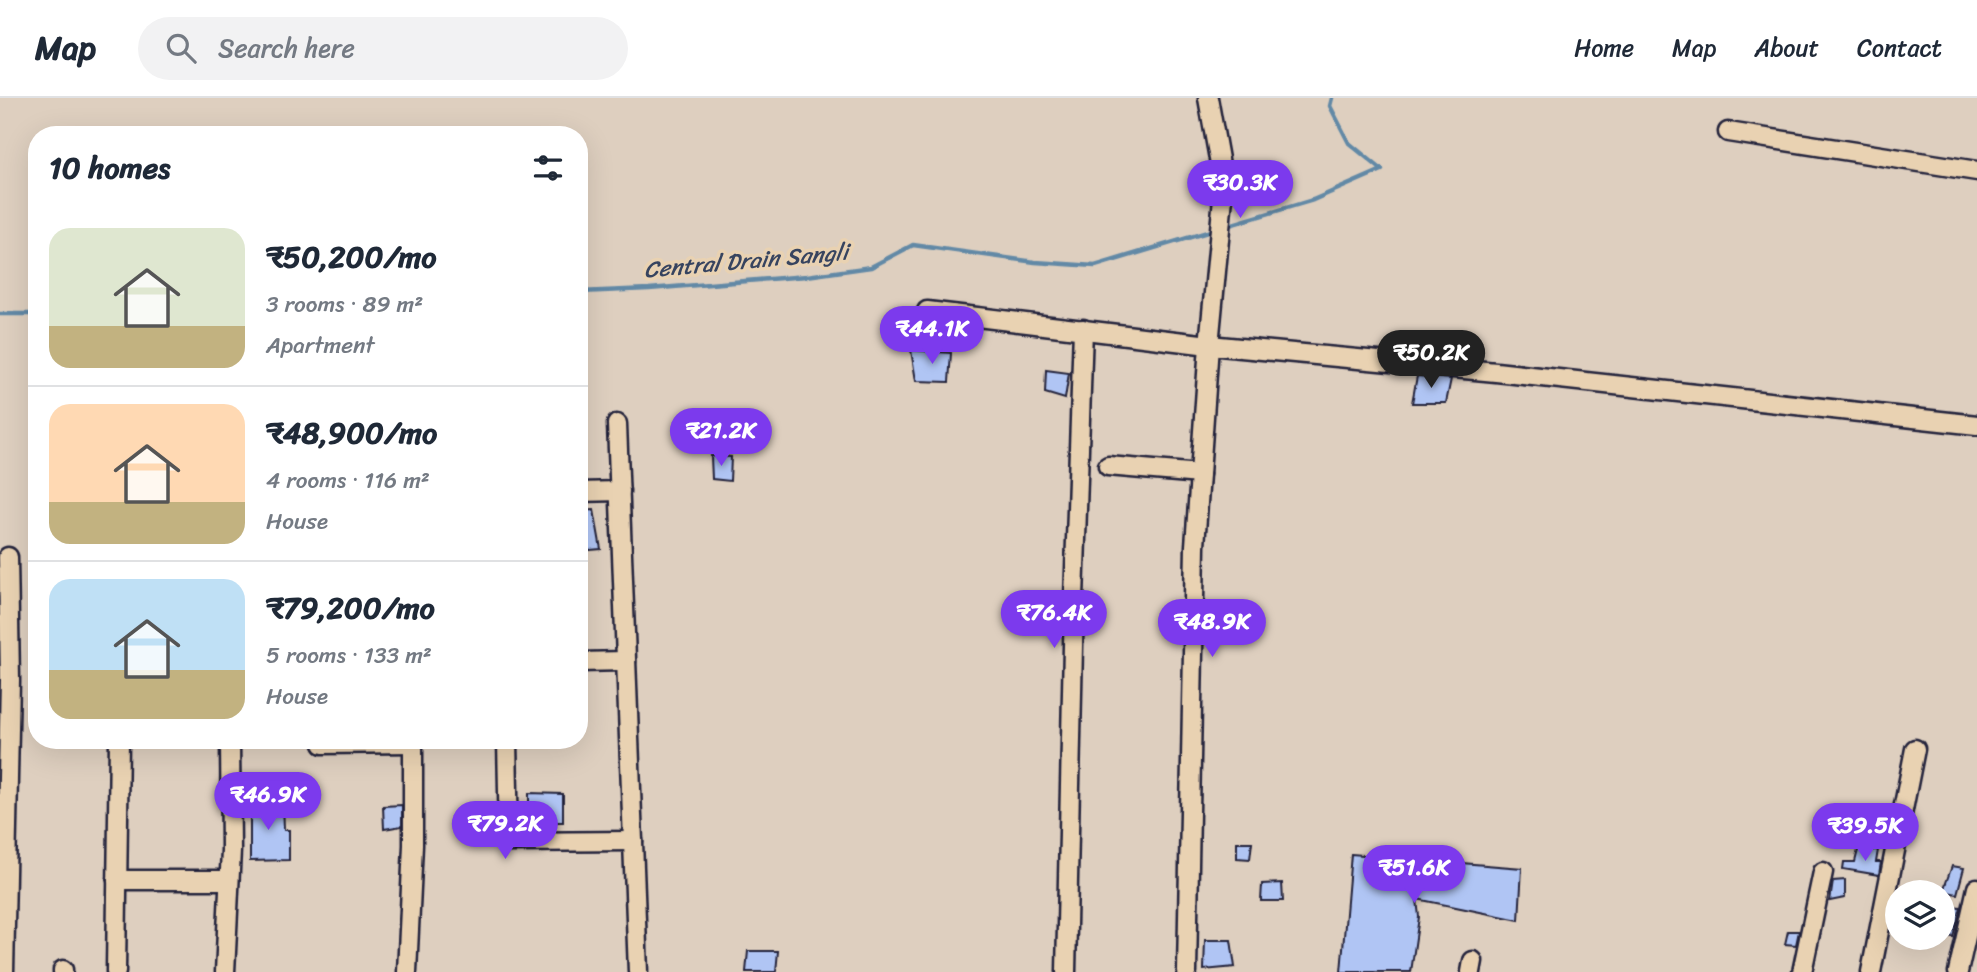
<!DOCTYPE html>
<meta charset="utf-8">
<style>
:root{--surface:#fff;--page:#f2f2f3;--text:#1f2937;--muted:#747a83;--line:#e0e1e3;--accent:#7c3aed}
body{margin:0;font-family:Sriracha,sans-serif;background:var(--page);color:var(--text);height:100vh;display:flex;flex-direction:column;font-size:26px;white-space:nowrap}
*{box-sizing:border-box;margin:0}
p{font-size:23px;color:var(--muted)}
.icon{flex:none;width:38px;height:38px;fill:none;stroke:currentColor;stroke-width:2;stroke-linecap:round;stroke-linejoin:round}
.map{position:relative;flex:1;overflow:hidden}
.details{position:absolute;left:28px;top:28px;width:560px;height:623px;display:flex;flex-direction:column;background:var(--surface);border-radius:28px;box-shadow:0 7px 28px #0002}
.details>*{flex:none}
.buttons{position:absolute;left:1885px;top:782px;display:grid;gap:14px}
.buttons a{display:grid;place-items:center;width:70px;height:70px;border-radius:50%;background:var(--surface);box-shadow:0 7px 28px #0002;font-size:35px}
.price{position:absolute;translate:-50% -60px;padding:0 16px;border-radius:24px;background:var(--accent);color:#fff;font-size:23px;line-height:46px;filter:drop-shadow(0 2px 4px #0008)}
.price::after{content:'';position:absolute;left:50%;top:42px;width:21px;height:16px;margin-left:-10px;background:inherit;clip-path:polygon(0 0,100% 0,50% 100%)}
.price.active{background:#222;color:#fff}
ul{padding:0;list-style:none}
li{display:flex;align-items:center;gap:21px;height:175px;padding:0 21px}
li+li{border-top:2px solid var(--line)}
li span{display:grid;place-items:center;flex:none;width:196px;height:140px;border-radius:21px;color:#555}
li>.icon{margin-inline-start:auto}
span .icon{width:84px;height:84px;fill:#fffc;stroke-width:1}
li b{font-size:30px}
h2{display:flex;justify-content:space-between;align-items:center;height:84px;padding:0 21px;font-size:30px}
header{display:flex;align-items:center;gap:42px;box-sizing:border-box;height:98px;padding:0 35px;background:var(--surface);border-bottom:2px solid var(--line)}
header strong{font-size:33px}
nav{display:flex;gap:38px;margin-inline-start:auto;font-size:24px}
.search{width:490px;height:63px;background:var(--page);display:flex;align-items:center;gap:18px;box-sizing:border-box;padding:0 24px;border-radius:38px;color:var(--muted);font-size:26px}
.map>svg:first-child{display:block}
</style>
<header>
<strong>Map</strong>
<div class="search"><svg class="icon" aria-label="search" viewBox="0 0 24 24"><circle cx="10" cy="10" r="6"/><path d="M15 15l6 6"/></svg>Search here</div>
<nav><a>Home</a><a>Map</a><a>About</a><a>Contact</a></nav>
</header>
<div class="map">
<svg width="1977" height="874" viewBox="0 0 1977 874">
<rect width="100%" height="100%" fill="#decfbf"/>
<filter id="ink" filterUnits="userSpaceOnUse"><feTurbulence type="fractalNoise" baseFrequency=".0143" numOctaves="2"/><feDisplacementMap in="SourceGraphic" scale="14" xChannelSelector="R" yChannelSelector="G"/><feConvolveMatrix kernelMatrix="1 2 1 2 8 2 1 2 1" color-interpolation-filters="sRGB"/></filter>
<g filter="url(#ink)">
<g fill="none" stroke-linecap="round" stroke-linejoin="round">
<g stroke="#6289a6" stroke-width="4.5">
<polyline points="1226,128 1313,102 1382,72 1349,45 1330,8 1332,0"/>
<polyline points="579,194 649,191 807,178 871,169 913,147 1035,164 1095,168 1214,132"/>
<polyline points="0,216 37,216"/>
</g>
</g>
<g fill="#b0c5f4" stroke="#22223b" stroke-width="2">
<polygon points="911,252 951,255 949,284 916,283"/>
<polygon points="1046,272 1069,275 1065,301 1045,295"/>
<polygon points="1417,278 1451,281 1446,305 1412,305"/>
<polygon points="711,358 731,359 730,383 712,381"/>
<polygon points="594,412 601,451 579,453 579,413"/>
<polygon points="529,695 563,696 563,724 529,724"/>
<polygon points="283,703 284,732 289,732 289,762 250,763 250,704"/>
<polygon points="402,707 402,728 384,731 383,708"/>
<polygon points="1237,744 1252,744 1250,761 1237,760"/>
<polygon points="1858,752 1878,752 1876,764 1881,764 1879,777 1843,771 1844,764 1855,764"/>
<polygon points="1351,756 1522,770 1519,822 1417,801 1419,819 1411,874 1341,874"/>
<polygon points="1952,768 1964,770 1957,796 1943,793"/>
<polygon points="1845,782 1845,800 1830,803 1833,783"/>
<polygon points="1282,785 1283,803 1261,803 1262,786"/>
<polygon points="1947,808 1961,809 1953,839 1942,837 1942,818"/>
<polygon points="1788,833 1799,833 1796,847 1785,846"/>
<polygon points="1205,842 1231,842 1235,869 1204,872"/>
<polygon points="748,853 778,853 776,874 746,874"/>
</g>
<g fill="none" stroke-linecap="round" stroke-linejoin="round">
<g stroke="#22223b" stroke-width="23">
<g id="minor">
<polyline points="1728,34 1977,73"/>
<polyline points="927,213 1209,247 1496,274 1977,327"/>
<polyline points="617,326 638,874"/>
<polyline points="1108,368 1200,376"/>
<polyline points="579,394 620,393"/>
<polyline points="579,564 626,563"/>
<polyline points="323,642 323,646 413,645"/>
<polyline points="507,642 509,744 633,743"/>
<polyline points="117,782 229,782"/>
<polyline points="4,874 10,582 8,459"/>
<polyline points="63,874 63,872"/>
<polyline points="116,874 119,642"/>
<polyline points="225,874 231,752 230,642"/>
<polyline points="407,874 413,747 413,642"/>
<polyline points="1066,874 1074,501 1083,231"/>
<polyline points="1187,874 1195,448 1209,247 1224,89 1208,0"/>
<polyline points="1471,874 1473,863"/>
<polyline points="1802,874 1823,774"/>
<polyline points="1871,874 1915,651"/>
<polyline points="1958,874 1977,790"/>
</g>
</g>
<use href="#minor" stroke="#e9d2b2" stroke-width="18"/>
</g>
</g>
<g text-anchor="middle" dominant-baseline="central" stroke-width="7" stroke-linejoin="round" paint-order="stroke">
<g font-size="23" font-style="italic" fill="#37445f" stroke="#e9d2b2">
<text transform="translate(746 163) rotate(-5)">Central Drain Sangli</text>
</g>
</g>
</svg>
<div class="buttons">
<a><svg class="icon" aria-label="layers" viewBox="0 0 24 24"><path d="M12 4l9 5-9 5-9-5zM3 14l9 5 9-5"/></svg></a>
</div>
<b class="price" style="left:1240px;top:122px">₹30.3K</b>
<b class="price" style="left:932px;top:268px">₹44.1K</b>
<b class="price active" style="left:1431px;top:292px">₹50.2K</b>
<b class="price" style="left:721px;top:370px">₹21.2K</b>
<b class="price" style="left:1054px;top:552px">₹76.4K</b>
<b class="price" style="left:1212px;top:561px">₹48.9K</b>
<b class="price" style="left:268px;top:734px">₹46.9K</b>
<b class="price" style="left:505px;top:763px">₹79.2K</b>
<b class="price" style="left:1865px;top:765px">₹39.5K</b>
<b class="price" style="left:1414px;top:807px">₹51.6K</b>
<section class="details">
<h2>10 homes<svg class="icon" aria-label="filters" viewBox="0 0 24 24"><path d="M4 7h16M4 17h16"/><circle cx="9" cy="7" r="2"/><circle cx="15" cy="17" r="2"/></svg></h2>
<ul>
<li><span style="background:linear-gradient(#dfe7d0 70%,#c2b280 0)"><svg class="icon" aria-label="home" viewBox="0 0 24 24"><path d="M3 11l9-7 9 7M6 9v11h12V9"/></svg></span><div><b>₹50,200/mo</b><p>3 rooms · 89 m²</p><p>Apartment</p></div></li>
<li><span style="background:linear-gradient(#ffd9b3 70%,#c2b280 0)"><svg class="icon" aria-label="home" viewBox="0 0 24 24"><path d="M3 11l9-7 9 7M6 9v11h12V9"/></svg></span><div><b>₹48,900/mo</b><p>4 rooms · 116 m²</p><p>House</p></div></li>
<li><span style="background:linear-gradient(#bfe0f5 65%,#c2b280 0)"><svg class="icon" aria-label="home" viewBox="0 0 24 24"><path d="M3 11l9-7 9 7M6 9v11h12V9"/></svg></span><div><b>₹79,200/mo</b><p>5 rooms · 133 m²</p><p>House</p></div></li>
</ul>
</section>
</div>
